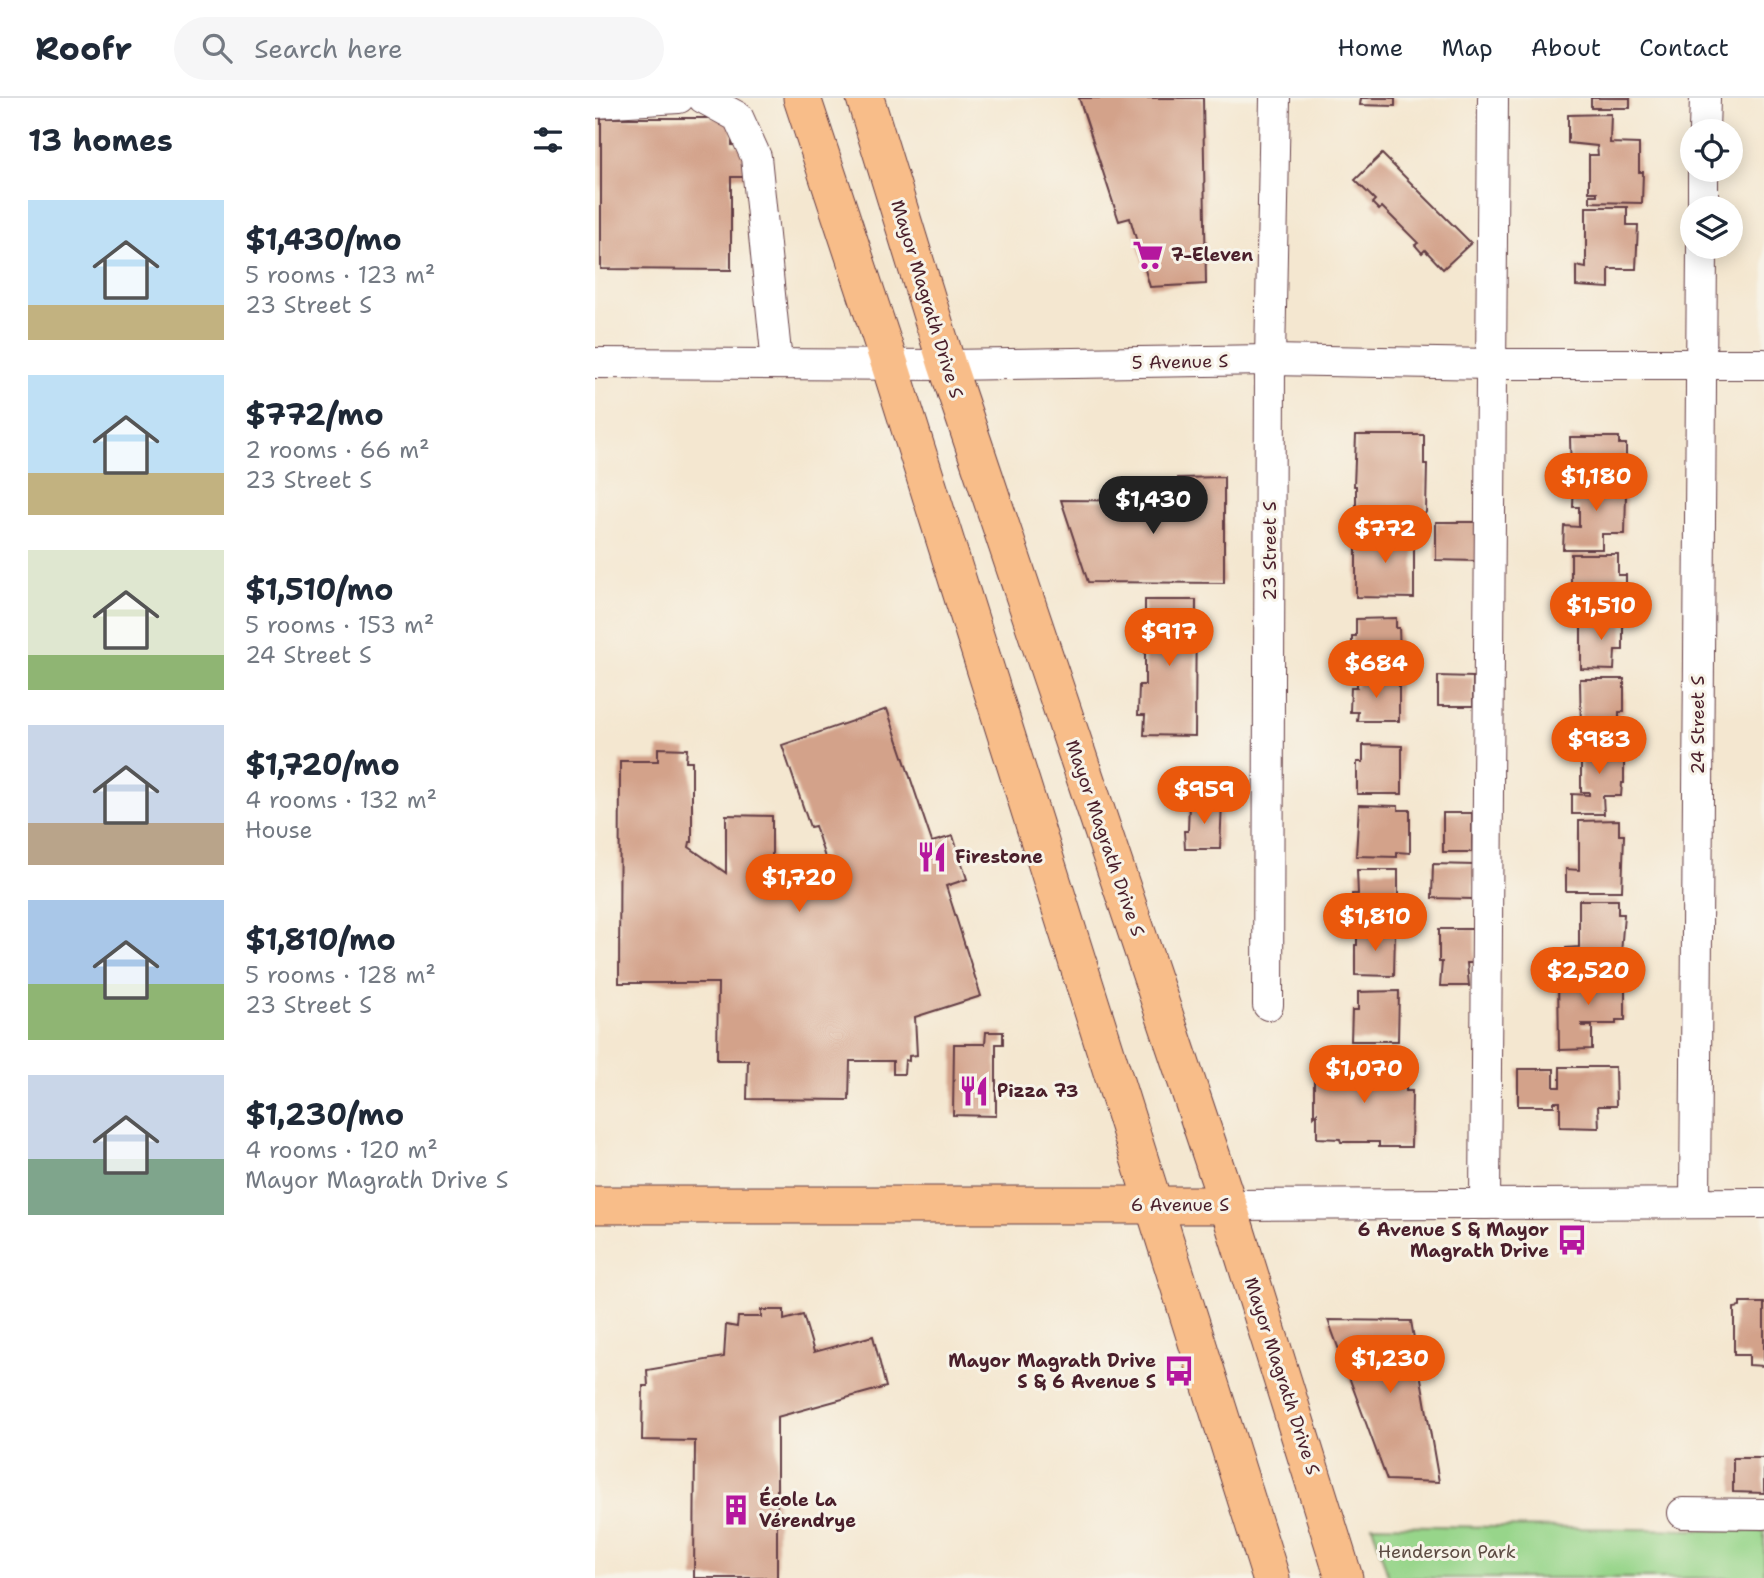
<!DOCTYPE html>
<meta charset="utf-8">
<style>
:root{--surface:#fff;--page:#f6f6f7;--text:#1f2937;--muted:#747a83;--line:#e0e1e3;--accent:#ea580c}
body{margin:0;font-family:"Shantell Sans",sans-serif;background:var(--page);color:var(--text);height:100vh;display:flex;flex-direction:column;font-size:26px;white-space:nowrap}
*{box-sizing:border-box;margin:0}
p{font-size:23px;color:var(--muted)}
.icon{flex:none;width:38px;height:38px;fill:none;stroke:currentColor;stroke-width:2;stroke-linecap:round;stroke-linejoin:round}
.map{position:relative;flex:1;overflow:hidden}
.sheet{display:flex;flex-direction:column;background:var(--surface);width:595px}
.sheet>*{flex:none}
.fabs{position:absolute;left:1085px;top:21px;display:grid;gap:14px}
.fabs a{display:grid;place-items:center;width:63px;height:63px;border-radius:50%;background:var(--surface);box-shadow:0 4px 18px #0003;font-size:35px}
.price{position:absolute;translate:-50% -60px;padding:0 16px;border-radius:24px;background:var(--accent);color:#fff;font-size:23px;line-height:46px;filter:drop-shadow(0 2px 4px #0008)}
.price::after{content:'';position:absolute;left:50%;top:42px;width:21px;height:16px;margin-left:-10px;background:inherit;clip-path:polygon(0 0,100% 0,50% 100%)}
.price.active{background:#222;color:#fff}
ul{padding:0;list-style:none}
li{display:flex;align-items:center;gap:21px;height:175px;padding:0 28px}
li span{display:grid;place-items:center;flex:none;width:196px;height:140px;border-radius:0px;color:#555}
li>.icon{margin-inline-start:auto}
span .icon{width:84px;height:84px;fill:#fffc;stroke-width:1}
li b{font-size:30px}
h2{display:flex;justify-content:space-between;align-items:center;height:84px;padding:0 28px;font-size:30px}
header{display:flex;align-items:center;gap:42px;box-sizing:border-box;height:98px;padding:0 35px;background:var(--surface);border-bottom:2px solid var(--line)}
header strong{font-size:33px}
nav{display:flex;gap:38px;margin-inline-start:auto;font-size:24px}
.search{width:490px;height:63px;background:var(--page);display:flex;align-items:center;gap:18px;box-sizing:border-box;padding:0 24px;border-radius:38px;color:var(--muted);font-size:26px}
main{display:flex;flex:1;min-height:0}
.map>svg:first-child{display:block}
</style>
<header>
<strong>Roofr</strong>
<div class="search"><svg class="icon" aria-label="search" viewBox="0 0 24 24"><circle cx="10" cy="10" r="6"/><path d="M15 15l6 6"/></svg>Search here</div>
<nav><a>Home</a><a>Map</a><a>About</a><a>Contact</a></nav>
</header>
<main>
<section class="sheet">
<h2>13 homes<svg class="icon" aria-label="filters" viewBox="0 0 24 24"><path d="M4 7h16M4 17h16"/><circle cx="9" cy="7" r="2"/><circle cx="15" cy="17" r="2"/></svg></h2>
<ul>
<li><span style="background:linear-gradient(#bfe0f5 75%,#c2b280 0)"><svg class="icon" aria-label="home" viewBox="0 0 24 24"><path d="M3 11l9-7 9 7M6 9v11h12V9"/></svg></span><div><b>$1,430/mo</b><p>5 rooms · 123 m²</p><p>23 Street S</p></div></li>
<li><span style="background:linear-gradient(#bfe0f5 70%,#c2b280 0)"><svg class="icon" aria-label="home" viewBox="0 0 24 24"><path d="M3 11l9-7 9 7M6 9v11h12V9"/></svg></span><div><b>$772/mo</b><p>2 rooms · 66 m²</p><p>23 Street S</p></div></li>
<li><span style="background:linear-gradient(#dfe7d0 75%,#8fb573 0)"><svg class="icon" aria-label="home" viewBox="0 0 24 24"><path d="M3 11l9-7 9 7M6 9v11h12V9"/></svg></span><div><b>$1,510/mo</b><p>5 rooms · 153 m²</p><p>24 Street S</p></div></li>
<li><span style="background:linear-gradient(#c9d6e8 70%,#b9a48a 0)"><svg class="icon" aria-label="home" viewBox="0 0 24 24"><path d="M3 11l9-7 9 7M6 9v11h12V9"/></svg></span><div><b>$1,720/mo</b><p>4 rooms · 132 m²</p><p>House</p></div></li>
<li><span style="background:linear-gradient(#a9c7e8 60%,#8fb573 0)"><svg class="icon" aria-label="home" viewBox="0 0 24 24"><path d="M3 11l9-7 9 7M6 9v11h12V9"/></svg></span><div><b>$1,810/mo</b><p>5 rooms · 128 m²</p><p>23 Street S</p></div></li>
<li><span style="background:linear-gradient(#c9d6e8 60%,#7fa58c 0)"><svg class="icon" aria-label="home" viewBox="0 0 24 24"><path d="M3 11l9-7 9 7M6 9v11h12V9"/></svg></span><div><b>$1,230/mo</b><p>4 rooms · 120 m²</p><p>Mayor Magrath Drive S</p></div></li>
</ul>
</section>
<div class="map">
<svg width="1169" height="1480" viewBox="0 0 1169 1480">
<rect width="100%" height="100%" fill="#f7f3e8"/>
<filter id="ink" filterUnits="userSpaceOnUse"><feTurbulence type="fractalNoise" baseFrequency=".0143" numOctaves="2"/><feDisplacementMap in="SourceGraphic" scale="14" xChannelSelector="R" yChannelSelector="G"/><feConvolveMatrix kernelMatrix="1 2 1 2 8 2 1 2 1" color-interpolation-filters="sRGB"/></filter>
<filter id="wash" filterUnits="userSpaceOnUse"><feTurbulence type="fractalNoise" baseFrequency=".00686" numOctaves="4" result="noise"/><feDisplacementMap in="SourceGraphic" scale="28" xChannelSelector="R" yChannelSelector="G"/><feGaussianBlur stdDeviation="1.57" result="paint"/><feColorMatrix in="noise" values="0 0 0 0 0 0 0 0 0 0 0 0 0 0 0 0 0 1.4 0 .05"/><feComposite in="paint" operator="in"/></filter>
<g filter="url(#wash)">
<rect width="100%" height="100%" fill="#f4e7d0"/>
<polygon fill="#97d58a" stroke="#707a5a" stroke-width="2" points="777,1427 1169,1433 1169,1480 794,1480"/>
<g id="blocks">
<g fill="#d3a28a">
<polygon points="484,0 608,0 611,186 555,189 535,120 524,123"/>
<polygon points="766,0 800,0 800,8 765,7"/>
<rect x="996" y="0" width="39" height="10"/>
<polygon points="1016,16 1015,45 1044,46 1044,74 1048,74 1047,105 995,104 995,97 1002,97 1002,94 994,94 994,57 1003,57 1002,48 973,45 973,17"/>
<polygon points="6,20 137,20 137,47 151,48 150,79 136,79 136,172 6,171"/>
<polygon points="787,56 876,145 848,171 830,152 827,155 820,147 823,145 787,109 784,112 777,105 780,102 760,82"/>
<polygon points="991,109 1032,109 1032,127 1043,127 1041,171 1014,171 1014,190 981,188 981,168 991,170"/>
<polygon points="761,337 829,337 829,366 832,366 831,414 829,417 761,417 761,388 759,388"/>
<polygon points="975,339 1024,339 1024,346 1031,346 1031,376 976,376"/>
<polygon points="629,379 629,485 493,484 466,402 583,403 583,380"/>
<polygon points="984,380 1022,381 1023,395 1031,395 1030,436 1007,436 1007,451 968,451 969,428 984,429 984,409 978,409 979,384 984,384"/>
<polygon points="841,424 882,424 882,463 841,462"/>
<polygon points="761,434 819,434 819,500 761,499"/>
<polygon points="976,456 1023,456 1023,477 1031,477 1031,508 976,508"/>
<polygon points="550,502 601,502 600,638 549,637 550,617 543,617 544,587 550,587 550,552 544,552 544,522 550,522"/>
<polygon points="986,518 1028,519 1028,552 1020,552 1019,572 986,571"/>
<polygon points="801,520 801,530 804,530 805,555 801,555 801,565 761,564 761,546 757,546 757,538 761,538 761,521"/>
<polygon points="843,578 878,579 878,608 843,608"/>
<polygon points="762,581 804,582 804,623 762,623 763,614 755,614 756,589 762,589"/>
<polygon points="985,581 1029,581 1029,614 1024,614 1024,633 986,632"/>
<polygon points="292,611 337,744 358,738 372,781 351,788 386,898 320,919 322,957 314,958 314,963 310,962 309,976 298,976 298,963 255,963 254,1002 152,1001 153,962 122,962 123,885 24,885 25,663 63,663 63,650 92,651 91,663 97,663 97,744 95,744 94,749 131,775 131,717 177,718 177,781 237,782 220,728 215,729 187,647"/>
<polygon points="986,645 1029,645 1029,685 1027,685 1026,698 1008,698 1009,716 977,716 977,696 994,697 994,694 986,694"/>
<polygon points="768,647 807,648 807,696 762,696 762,664 768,664"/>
<polygon points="594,704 627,704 625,751 590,751 589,733 593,733"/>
<polygon points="764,707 803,708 803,712 815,712 815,755 802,754 802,759 761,758"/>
<rect x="848" y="715" width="29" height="39"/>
<polygon points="1024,722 1024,737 1029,737 1027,793 971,793 971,771 984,772 984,723"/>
<polygon points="838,766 879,767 878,801 837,800"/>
<polygon points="762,772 803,772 803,807 819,807 819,824 757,824 757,796 763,796"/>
<polygon points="984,802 1023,802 1023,816 1029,816 1026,856 1003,856 1004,873 971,873 971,850 984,849"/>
<polygon points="844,831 880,831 880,865 872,865 874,888 845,888 847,864 844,864"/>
<polygon points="762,833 800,833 799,878 760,877 760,847 762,847"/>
<polygon points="963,877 1030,877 1030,922 1021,922 1021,926 987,926 987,928 997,928 997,951 964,952"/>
<polygon points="804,893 803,943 756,943 757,912 763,912 763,894"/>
<polygon points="391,934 408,934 408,946 401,946 401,1018 358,1017 359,946 390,946"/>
<polygon points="778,966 811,966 811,993 817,993 816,1049 784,1049 784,1044 746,1044 745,1041 722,1040 722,1015 719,1018 719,970 779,971"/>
<polygon points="965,969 1020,969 1021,1008 1003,1008 1004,1030 965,1029 965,1004 959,1004 959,1008 923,1008 923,971 959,971 959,989 965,989"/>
<polygon points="1145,1205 1169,1205 1169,1268 1154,1267 1154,1257 1139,1257 1139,1210 1145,1209"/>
<polygon points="166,1212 189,1212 189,1222 208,1217 219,1254 278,1238 291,1289 182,1319 182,1480 99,1480 100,1343 47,1342 48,1288 53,1288 52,1272 129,1259 131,1227 142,1229 143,1219 166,1219"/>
<polygon points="733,1222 816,1223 844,1384 792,1382"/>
<polygon points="1138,1360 1169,1360 1169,1395 1138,1394"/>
</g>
</g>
</g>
<g filter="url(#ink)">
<use href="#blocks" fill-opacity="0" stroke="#643d44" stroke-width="2"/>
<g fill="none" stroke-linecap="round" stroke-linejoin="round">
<g stroke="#643d44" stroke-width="32">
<g id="minor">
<polyline points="108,0 143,19 161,59 182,265"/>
<polyline points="0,5 84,0"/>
<polyline points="1109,33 1110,0"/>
<polyline points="1108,110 1108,72"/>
<polyline points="0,265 352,267 675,262 897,266 1169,266"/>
<polyline points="673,907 675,262 680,0"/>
<polyline points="1100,1105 1107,149"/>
<polyline points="890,1106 898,0"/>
<polyline points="633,1107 1169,1105"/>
<polyline points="1088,1415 1169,1416"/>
</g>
</g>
<g stroke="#643d44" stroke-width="39">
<g id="major">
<polyline points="207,0 295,267 676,1480"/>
<polyline points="270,0 352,267 633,1107 749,1480"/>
<polyline points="0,1107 633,1107"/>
</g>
</g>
<use href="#minor" stroke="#fff" stroke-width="30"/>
<use href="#major" stroke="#f8bd89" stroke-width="37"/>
</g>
</g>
<defs>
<g id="supermarket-bare" transform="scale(2.415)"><path d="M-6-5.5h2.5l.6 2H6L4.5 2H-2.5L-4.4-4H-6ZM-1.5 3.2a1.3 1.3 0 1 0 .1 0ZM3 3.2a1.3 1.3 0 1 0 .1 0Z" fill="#b5179e" stroke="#f7f3e8" stroke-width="2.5" paint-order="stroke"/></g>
<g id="restaurant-bare" transform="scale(2.415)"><path d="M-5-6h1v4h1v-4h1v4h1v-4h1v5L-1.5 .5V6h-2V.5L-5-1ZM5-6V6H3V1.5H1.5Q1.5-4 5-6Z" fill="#b5179e" stroke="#f7f3e8" stroke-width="2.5" paint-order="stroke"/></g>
<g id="bus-bare" transform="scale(2.415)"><path d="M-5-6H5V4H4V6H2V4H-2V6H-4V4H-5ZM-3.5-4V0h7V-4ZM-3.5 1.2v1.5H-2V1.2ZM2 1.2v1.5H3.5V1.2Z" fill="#b5179e" stroke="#f7f3e8" stroke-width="2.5" paint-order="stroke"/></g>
<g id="building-bare" transform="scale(2.415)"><path d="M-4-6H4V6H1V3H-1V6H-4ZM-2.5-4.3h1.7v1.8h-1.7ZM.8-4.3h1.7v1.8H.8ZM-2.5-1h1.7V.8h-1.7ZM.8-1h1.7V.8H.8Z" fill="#b5179e" stroke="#f7f3e8" stroke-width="2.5" paint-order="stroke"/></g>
</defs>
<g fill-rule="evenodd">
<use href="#supermarket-bare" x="553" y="157"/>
<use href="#restaurant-bare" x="337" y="759"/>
<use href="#restaurant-bare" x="379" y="993"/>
<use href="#bus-bare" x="977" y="1142"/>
<use href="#bus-bare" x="584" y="1273"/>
<use href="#building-bare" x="141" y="1412"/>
</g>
<g text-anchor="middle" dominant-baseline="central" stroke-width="6" stroke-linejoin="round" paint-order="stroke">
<g font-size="18" font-weight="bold" fill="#4a1f2b" stroke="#f7f3e8" text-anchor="start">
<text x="576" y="157">7-Eleven</text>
<text x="360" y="759">Firestone</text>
<text x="402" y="993">Pizza 73</text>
<text x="954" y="1132" text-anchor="end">6 Avenue S &amp; Mayor<tspan x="954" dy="21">Magrath Drive</tspan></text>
<text x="561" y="1263" text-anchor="end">Mayor Magrath Drive<tspan x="561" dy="21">S &amp; 6 Avenue S</tspan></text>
<text x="164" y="1402">École La<tspan x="164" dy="21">Vérendrye</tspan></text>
</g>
<g font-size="18" fill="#4a1f2b" stroke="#f7f3e8">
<text transform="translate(332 201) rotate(73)">Mayor Magrath Drive S</text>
<text transform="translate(585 264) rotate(-1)">5 Avenue S</text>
<text transform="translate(675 453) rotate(-90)">23 Street S</text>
<text transform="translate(1103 627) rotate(-90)">24 Street S</text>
<text transform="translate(510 740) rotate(71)">Mayor Magrath Drive S</text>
<text x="585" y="1107">6 Avenue S</text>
<text transform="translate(687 1278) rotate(72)">Mayor Magrath Drive S</text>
</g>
<g font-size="18" fill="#5d4c43" stroke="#f7f3e8">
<text x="852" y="1454">Henderson Park</text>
</g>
</g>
</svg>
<div class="fabs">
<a><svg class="icon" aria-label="locate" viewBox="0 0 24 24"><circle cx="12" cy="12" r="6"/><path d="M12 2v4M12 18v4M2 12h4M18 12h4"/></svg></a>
<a><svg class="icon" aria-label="layers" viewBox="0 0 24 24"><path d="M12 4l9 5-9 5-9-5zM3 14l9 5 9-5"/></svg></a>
</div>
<b class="price" style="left:1001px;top:415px">$1,180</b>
<b class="price active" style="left:558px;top:438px">$1,430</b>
<b class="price" style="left:790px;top:467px">$772</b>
<b class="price" style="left:1006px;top:544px">$1,510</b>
<b class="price" style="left:574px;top:570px">$917</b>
<b class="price" style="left:781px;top:602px">$684</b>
<b class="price" style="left:1004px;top:678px">$983</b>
<b class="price" style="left:609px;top:728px">$959</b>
<b class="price" style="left:204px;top:816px">$1,720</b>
<b class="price" style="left:780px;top:855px">$1,810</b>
<b class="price" style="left:993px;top:909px">$2,520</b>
<b class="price" style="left:769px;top:1007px">$1,070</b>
<b class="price" style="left:795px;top:1297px">$1,230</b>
</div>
</main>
